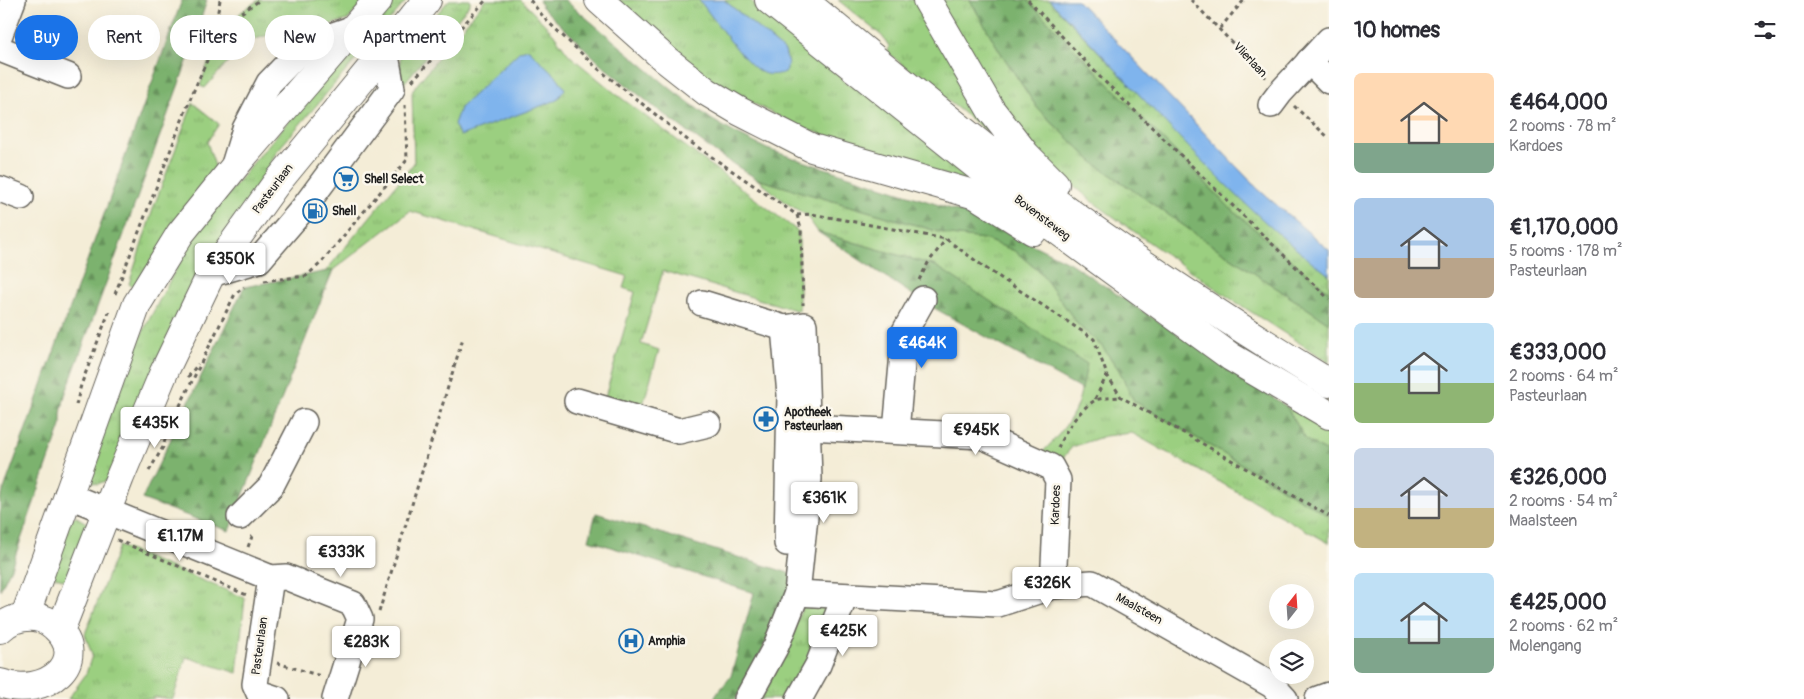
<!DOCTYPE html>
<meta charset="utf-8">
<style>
:root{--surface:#fff;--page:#f2f2f3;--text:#2b2b33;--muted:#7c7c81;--accent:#1a73e8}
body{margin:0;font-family:Pangolin,sans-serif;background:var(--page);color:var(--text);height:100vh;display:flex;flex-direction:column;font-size:19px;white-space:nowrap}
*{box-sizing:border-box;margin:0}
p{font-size:16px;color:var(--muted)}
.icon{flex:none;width:28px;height:28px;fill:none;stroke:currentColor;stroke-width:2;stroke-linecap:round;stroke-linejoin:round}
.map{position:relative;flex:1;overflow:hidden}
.drawer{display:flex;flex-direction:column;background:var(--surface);width:475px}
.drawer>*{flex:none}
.guide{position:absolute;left:15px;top:15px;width:475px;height:45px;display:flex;gap:10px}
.needle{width:32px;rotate:17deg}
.buttons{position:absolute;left:1269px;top:584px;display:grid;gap:10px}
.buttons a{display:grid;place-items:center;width:45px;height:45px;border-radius:50%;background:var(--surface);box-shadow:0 5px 20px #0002;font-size:25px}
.price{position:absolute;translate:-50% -42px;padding:0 11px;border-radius:5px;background:#fff;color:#222;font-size:16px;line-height:32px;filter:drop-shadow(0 1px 2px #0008)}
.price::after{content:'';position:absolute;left:50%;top:30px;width:15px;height:11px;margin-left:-8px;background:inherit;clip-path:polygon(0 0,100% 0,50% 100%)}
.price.active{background:var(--accent);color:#fff}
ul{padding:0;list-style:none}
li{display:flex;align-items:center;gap:15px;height:125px;padding:0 25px}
li span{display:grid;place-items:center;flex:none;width:140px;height:100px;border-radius:8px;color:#555}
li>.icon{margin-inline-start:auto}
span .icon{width:60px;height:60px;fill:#fffc;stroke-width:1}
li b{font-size:21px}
h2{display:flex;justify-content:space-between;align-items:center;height:60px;padding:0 25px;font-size:21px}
.tag{padding:0 18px;border-radius:22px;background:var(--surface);box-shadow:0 5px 20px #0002;font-size:18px;line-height:45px}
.tag.active{background:var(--accent);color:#fff}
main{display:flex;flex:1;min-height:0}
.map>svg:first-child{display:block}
</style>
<main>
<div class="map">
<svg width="1329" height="699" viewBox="0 0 1329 699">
<defs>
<pattern id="grass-tufts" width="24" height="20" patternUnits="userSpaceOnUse" patternTransform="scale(1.25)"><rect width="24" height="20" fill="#9bcf80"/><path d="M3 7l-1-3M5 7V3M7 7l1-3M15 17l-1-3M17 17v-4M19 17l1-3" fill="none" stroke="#85b16e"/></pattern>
<pattern id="forest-firs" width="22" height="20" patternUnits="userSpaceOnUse" patternTransform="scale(1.25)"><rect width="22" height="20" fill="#7cb26e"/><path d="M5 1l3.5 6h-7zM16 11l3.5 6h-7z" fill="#65905a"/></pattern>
</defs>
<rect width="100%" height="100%" fill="#fbf7ec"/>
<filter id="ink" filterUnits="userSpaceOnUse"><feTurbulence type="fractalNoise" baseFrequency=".02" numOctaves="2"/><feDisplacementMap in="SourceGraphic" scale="10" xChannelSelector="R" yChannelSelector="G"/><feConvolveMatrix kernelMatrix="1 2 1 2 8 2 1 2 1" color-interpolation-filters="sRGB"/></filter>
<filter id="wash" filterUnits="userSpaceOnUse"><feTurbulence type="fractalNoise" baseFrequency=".0096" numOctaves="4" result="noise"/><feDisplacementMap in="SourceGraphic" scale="20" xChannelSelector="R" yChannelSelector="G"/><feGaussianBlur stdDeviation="1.12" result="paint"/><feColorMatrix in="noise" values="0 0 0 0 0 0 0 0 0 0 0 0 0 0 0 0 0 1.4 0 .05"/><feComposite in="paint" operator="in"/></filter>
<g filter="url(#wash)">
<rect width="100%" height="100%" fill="#f4edd7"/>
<g fill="url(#grass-tufts)" stroke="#5c764e">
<path d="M 259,0 L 365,0 L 348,20 L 324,26 L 321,17 L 270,24 L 271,34 L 244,43 L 205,88 L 200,86 C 213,48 223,20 259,0 Z"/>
<polygon points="390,0 407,0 277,151 110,479 98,484 86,481 117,381 190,242 254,162"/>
<polygon points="449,0 470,0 470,4 405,82 401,92 400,56"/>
<polygon points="485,0 521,0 553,33 569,55 616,94 799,232 799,311 663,271 641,344 659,350 642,408 605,397 635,292 623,288 627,276 410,211 333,270 325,272 414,163 412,93 414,88"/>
<polygon points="613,0 699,0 749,62 785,72 788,64 785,51 724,0 750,0 852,87 860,87 1000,193 800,127 715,84"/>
<polygon points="838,0 918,0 1010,150 888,53 889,46 882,36"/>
<polygon points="936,0 970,0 999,50 1038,109 1094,163 1203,239 1329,323 1329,362 1228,297 1146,240 1093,202 1049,164 1020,134"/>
<polygon points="1027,0 1049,0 1206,164 1265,220 1329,275 1329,292 1230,208"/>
<polygon points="193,103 219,124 207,142 218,175 132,287 129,284 154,206"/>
<path d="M 757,179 L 950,235 L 984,239 L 1015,251 L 1041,273 L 1079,326 L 1101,345 L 1119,370 L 1134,401 L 1329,516 L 1329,543 L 1132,433 L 1105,436 L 1072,447 L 1058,464 L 1040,455 C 1061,433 1081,412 1082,380 L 936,266 L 818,232 L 806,215 L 785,202 Z"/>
<polygon points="1286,406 1329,431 1329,453 1306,440"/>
<polygon points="77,517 88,524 72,582 43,573 70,518"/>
<polygon points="119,546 245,598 237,673 186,657 173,699 154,697 154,699 68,699 86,674 92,655 85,634"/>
<polygon points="804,604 834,607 794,699 760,699 766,691"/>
</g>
<g fill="url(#forest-firs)" stroke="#4c6745">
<polygon points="182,0 207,0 188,59 65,395 61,413 61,426 11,568 0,590 0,500"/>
<polygon points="539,0 565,0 671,89 711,119 733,132 767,149 809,163 970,215 1017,237 1070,263 1286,406 1306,440 1329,453 1329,516 1134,401 1119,370 1101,345 1079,326 1041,273 1015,251 984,239 950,235 757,179 716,153 653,106 604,67 542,7"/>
<polygon points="970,0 1027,0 1230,208 1329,292 1329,323 1203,239 1094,163 1038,109 999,50"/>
<polygon points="818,232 936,266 1087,364 1082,390 925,303"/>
<polygon points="333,270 229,531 142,499 244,287"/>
<polygon points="596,513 792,574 791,596 736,699 713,699 731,676 754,593 589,540"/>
</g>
<g fill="#7fb4ed" stroke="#4e6884">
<path d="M 699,0 L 724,0 L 785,51 L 788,64 L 786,72 C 779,74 770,76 763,73 C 746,66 712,16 699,0 Z"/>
<path d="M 1049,0 L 1077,0 L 1258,189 L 1329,250 L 1329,275 C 1224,196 1141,92 1049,0 Z"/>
<polygon points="528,49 558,78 565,89 557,100 460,136 454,124 460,108 520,51"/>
</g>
</g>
<g filter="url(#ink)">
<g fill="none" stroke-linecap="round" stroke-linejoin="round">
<g stroke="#68655d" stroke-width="28">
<g id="minor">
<polyline points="0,34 13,0"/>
<polyline points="0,49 68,76"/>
<polyline points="1309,61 1329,81"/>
<polyline points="1271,105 1280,93 1329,40"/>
<polyline points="233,168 245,129 269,83 307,44 354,28"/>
<polyline points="0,189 21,197"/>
<polyline points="211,274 259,260 302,210 392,89 385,50"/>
<polyline points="702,303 784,328 804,325 809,479 797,593 776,646 747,699"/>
<polyline points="784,328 790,395 787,543"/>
<polyline points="577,401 679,431 708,424"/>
<polyline points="808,427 982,436 1051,467 1058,480 1053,586"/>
<polyline points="896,431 905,331 923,299"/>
<polyline points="67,495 271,578 286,577 353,604 360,619 335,699"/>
<polyline points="240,517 271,486 304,422"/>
<polyline points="271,578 255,684 259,693 277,699"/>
<polyline points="797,593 998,604 1053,586 1092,583 1272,685 1285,699"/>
<polyline points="799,699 818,665 845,596"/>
<polyline points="1318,699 1329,695"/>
</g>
</g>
<g stroke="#68655d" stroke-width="30">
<g id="major">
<polyline points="599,0 665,59 707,92 739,111 812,148 976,195 1033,231"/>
<polyline points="769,0 1057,230 1231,357 1329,415"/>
<path d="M 803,0 C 872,57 941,114 1012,169 C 1112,246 1221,317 1329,383"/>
<polyline points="927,0 991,110 1026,155 1055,184"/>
<polyline points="25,616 137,304 180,234 244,155 378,0"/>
<path d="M 0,629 C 10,619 21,616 35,617 C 43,618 50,622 55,627 C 92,660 46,699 0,683"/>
<polyline points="60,631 120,477 164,372 211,274 275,185 427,0"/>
</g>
</g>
<g stroke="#68655d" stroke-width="3" stroke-dasharray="4 4" stroke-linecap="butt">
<polyline points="220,0 218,11 222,26"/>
<polyline points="530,0 546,20 596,67 690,142 797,215 801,229 803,305"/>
<polyline points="1028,0 1100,77 1329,299"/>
<polyline points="1191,0 1267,79"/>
<polyline points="1220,28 1244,0"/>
<polyline points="412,81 486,0"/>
<polyline points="1294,106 1329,138"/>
<polyline points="797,215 812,214 946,239 987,269 1094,339 1107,375 1121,397 1329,516"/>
<polyline points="919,280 928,263 946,239"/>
<polyline points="264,281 306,276 320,264 407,160 405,105"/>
<polyline points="115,294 191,97 222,26 260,0"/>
<polyline points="188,377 198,364"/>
<polyline points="1095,399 1107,375"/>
<polyline points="76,405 81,385 109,312"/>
<path d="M 1058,448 C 1064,432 1079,410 1094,401 C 1100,397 1114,398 1121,397"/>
<polyline points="149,471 163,447 167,432 235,294 244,287"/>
<polyline points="117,540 249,596"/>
<polyline points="248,547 253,534"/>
<polyline points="379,612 463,338"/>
<polyline points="277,663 321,676"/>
</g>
<use href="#minor" stroke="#fff" stroke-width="25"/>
<use href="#major" stroke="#fff" stroke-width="28"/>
</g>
</g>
<defs>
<g id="supermarket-ring" transform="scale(1.25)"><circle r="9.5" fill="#fbf7ec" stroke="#1f6fb2" stroke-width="1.5"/><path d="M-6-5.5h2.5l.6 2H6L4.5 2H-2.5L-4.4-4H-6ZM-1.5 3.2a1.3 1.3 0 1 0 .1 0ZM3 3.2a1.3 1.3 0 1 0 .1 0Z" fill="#1f6fb2"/></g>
<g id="fuel-ring" transform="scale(1.25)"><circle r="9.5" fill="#fbf7ec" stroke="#1f6fb2" stroke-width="1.5"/><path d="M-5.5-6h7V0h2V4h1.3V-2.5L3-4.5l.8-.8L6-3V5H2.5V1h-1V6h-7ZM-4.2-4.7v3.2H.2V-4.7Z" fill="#1f6fb2"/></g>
<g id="pharmacy-ring" transform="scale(1.25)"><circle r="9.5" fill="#fbf7ec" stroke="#1f6fb2" stroke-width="1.5"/><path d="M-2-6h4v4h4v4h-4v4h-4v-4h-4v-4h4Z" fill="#1f6fb2"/></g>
<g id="hospital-ring" transform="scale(1.25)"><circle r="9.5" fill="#fbf7ec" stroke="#1f6fb2" stroke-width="1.5"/><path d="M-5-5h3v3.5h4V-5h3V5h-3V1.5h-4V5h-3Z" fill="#1f6fb2"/></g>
</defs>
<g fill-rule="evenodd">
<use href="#supermarket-ring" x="346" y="179"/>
<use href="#fuel-ring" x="315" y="211"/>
<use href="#pharmacy-ring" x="766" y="419"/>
<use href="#hospital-ring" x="631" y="641"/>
</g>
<g text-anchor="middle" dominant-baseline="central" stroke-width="5" stroke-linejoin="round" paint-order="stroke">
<g font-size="12" fill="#1c1c1c" stroke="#fbf7ec">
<text transform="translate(1250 60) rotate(47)">Vlierlaan</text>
<text transform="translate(273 189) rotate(-53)">Pasteurlaan</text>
<text transform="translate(1042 218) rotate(37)">Bovensteweg</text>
<text transform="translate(1056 505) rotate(-88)">Kardoes</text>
<text transform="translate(1139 609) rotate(29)">Maalsteen</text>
<text transform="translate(260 646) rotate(-82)">Pasteurlaan</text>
</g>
<g font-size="12" font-weight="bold" fill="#1c1c1c" stroke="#fbf7ec" text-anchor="start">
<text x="364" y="179">Shell Select</text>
<text x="332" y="211">Shell</text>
<text x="784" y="412">Apotheek<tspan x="784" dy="14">Pasteurlaan</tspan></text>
<text x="648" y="641">Amphia</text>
</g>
</g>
</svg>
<div class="buttons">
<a><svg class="needle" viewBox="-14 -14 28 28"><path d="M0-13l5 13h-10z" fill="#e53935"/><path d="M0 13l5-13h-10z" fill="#7c7c81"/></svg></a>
<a><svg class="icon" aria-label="layers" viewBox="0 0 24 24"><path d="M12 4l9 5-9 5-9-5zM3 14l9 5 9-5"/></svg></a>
</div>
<b class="price" style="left:230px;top:285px">€350K</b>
<b class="price active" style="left:922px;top:369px">€464K</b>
<b class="price" style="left:155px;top:449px">€435K</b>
<b class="price" style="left:976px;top:456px">€945K</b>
<b class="price" style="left:824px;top:524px">€361K</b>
<b class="price" style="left:180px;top:562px">€1.17M</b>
<b class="price" style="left:341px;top:578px">€333K</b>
<b class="price" style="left:1047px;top:609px">€326K</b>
<b class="price" style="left:843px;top:657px">€425K</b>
<b class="price" style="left:366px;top:668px">€283K</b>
<div class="guide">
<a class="tag active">Buy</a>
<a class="tag">Rent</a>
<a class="tag">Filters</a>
<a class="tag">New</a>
<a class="tag">Apartment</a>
</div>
</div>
<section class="drawer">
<h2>10 homes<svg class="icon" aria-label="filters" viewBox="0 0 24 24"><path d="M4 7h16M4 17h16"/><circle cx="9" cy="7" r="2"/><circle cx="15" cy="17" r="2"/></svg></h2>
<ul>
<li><span style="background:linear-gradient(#ffd9b3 70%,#7fa58c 0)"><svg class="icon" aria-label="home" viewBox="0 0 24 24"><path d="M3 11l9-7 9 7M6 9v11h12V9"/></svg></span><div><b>€464,000</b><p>2 rooms · 78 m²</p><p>Kardoes</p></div></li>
<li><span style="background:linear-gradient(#a9c7e8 60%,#b9a48a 0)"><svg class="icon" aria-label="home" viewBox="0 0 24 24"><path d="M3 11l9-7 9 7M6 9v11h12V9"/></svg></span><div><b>€1,170,000</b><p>5 rooms · 178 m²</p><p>Pasteurlaan</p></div></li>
<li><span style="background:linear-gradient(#bfe0f5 60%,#8fb573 0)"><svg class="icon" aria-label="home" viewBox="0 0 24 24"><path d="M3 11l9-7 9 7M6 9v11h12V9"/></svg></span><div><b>€333,000</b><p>2 rooms · 64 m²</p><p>Pasteurlaan</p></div></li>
<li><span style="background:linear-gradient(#c9d6e8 60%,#c2b280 0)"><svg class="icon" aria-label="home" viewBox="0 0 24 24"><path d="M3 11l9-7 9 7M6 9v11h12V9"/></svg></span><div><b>€326,000</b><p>2 rooms · 54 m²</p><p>Maalsteen</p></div></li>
<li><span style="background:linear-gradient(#bfe0f5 65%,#7fa58c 0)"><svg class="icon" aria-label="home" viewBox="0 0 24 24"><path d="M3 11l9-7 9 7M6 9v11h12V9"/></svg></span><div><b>€425,000</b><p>2 rooms · 62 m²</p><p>Molengang</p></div></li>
</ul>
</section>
</main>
